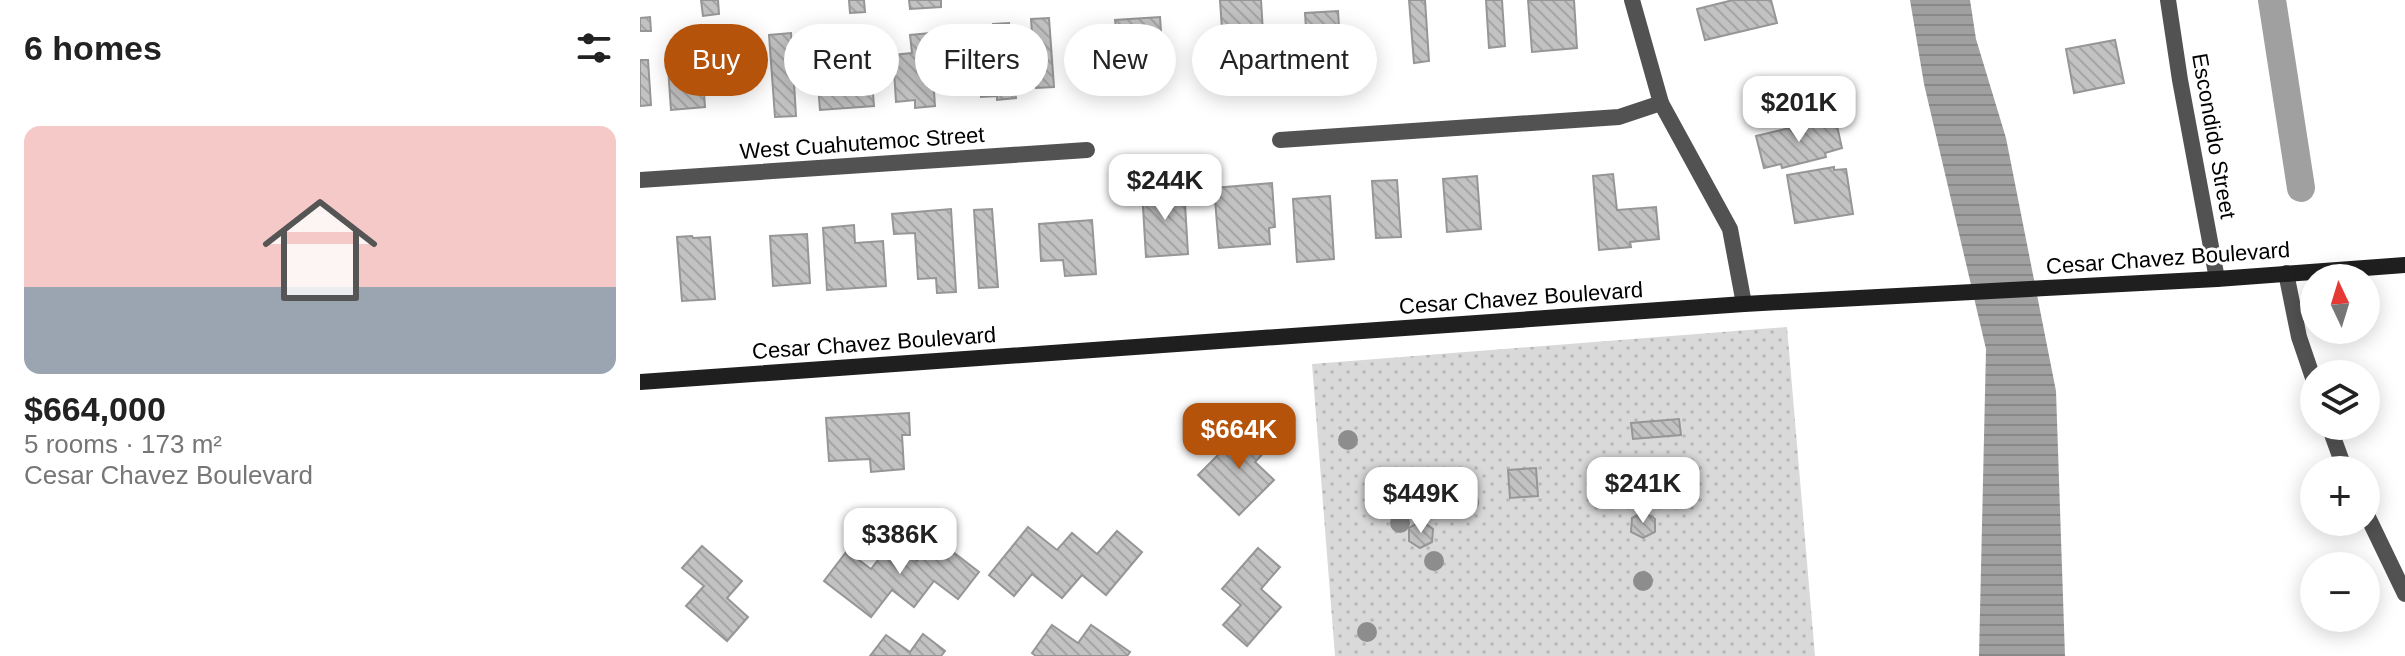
<!DOCTYPE html>
<meta charset="utf-8">
<style>
:root{--surface:#fff;--page:#f2f2f2;--text:#222;--muted:#767676;--line:#e0e0e0;--accent:#b45309}
body{margin:0;font-family:Arial,sans-serif;background:var(--page);color:var(--text);height:100vh;display:flex;flex-direction:column;font-size:30px;white-space:nowrap}
*{box-sizing:border-box;margin:0}
p{font-size:26px;color:var(--muted)}
.icon{flex:none;width:44px;height:44px;fill:none;stroke:currentColor;stroke-width:2;stroke-linecap:round;stroke-linejoin:round}
.map{position:relative;flex:1;overflow:hidden}
.sheet{display:flex;flex-direction:column;background:var(--surface);width:640px}
.sheet>*{flex:none}
.banner{position:absolute;left:24px;top:24px;width:760px;height:72px;display:flex;gap:16px}
.needle{width:52px;rotate:356deg}
.buttons{position:absolute;left:1660px;top:264px;display:grid;gap:16px}
.buttons a{display:grid;place-items:center;width:80px;height:80px;border-radius:50%;background:var(--surface);box-shadow:0 4px 20px #0003;font-size:40px}
.price{position:absolute;translate:-50% -68px;padding:0 18px;border-radius:16px;background:#fff;color:#222;font-size:26px;line-height:52px;filter:drop-shadow(0 2px 4px #0008)}
.price::after{content:'';position:absolute;left:50%;top:48px;width:24px;height:18px;margin-left:-12px;background:inherit;clip-path:polygon(0 0,100% 0,50% 100%)}
.price.active{background:var(--accent);color:#fff}
ul{padding:0;list-style:none}
li{display:grid;align-content:center;gap:16px;height:424px;padding:0 24px}
li+li{border-top:2px solid var(--line)}
li span{display:grid;place-items:center;height:248px;border-radius:16px;color:#555}
li>.icon{margin-inline-start:auto}
span .icon{width:144px;height:144px;fill:#fffc;stroke-width:1}
li b{font-size:34px}
h2{display:flex;justify-content:space-between;align-items:center;height:96px;padding:0 24px;font-size:34px}
.pill{padding:0 28px;border-radius:36px;background:var(--surface);box-shadow:0 4px 20px #0003;font-size:28px;line-height:72px}
.pill.active{background:var(--accent);color:#fff}
main{display:flex;flex:1;min-height:0}
.map>svg:first-child{display:block}
</style>
<main>
<section class="sheet">
<h2>6 homes<svg class="icon" aria-label="filters" viewBox="0 0 24 24"><path d="M4 7h16M4 17h16"/><circle cx="9" cy="7" r="2"/><circle cx="15" cy="17" r="2"/></svg></h2>
<ul>
<li><span style="background:linear-gradient(#f6c9c9 65%,#9aa5b1 0)"><svg class="icon" aria-label="home" viewBox="0 0 24 24"><path d="M3 11l9-7 9 7M6 9v11h12V9"/></svg></span><div><b>$664,000</b><p>5 rooms · 173 m²</p><p>Cesar Chavez Boulevard</p></div></li>
</ul>
</section>
<div class="map">
<svg width="1765" height="656" viewBox="0 0 1765 656">
<defs>
<pattern id="grass-dots" width="8" height="8" patternUnits="userSpaceOnUse" patternTransform="scale(2)"><rect width="8" height="8" fill="#d9d9d9"/><path d="M2 2h.1M6 6h.1" fill="none" stroke="#b8b8b8" stroke-width="1.8" stroke-linecap="round"/></pattern>
<pattern id="water-rules" width="6" height="5" patternUnits="userSpaceOnUse" patternTransform="scale(2)"><rect width="6" height="5" fill="#a0a0a0"/><path d="M0 2.5h6" fill="none" stroke="#888"/></pattern>
<pattern id="building-back-hatch" width="6" height="6" patternUnits="userSpaceOnUse" patternTransform="scale(2)"><rect width="6" height="6" fill="#c2c2c2"/><path d="M-1 5l2 2M0 0l6 6M5-1l2 2" fill="none" stroke="#a5a5a5"/></pattern>
</defs>
<rect width="100%" height="100%" fill="#fff"/>
<polygon fill="url(#grass-dots)" points="1147,327 1175,656 695,656 672,364"/>
<polygon fill="url(#water-rules)" points="1270,0 1330,0 1336,39 1366,138 1416,391 1425,656 1339,656 1346,349 1284,84"/>
<g fill="none" stroke-linecap="round" stroke-linejoin="round">
<polyline stroke="#a0a0a0" stroke-width="28" points="1632,0 1661,188"/>
</g>
<g fill="url(#building-back-hatch)" stroke="#969696" stroke-width="2">
<polygon points="61,0 78,0 79,14 63,16"/>
<polygon points="209,0 224,0 225,12 210,13"/>
<polygon points="269,0 301,0 301,7 270,9"/>
<polygon points="580,0 621,0 626,81 605,82 604,74 585,75"/>
<polygon points="769,0 785,0 789,61 774,63"/>
<polygon points="846,0 862,0 865,46 849,48"/>
<polygon points="888,0 934,0 937,48 892,52"/>
<polygon points="1093,0 1131,0 1137,23 1065,40 1057,9"/>
<polygon points="698,11 702,73 669,75 665,13"/>
<polygon points="10,17 11,31 0,31 0,18"/>
<polygon points="520,17 524,77 465,82 461,29 476,28 475,20"/>
<polygon points="409,18 414,87 396,88 391,19"/>
<polygon points="369,23 376,98 357,100 357,96 341,97 337,49 355,48 353,24"/>
<polygon points="151,33 156,116 135,117 129,35"/>
<polygon points="290,33 295,106 275,108 275,100 256,102 253,55 272,53 270,35"/>
<polygon points="1475,40 1484,83 1434,93 1426,49"/>
<polygon points="229,44 234,106 180,110 175,48"/>
<polygon points="61,50 65,107 31,110 27,53"/>
<polygon points="0,60 8,60 11,105 0,106"/>
<polygon points="1195,117 1202,148 1185,153 1186,157 1142,168 1141,164 1124,168 1116,136"/>
<polygon points="1194,167 1194,170 1206,169 1213,214 1155,223 1147,175"/>
<polygon points="973,174 977,210 1016,207 1019,239 990,242 991,247 959,250 953,176"/>
<polygon points="837,176 841,229 807,232 803,179"/>
<polygon points="757,180 761,237 736,238 732,181"/>
<polygon points="632,183 635,227 629,228 630,244 579,248 574,188"/>
<polygon points="544,187 548,254 506,257 502,190"/>
<polygon points="690,196 694,259 657,262 653,199"/>
<polygon points="311,209 316,292 297,293 296,278 278,279 275,233 254,234 252,214"/>
<polygon points="352,209 358,287 339,288 334,210"/>
<polygon points="452,220 456,274 425,276 423,260 401,261 399,224"/>
<polygon points="214,225 215,243 243,241 246,286 187,290 183,228"/>
<polygon points="167,234 170,283 133,286 130,236"/>
<polygon points="52,236 53,238 70,237 75,299 42,301 37,237"/>
<polygon points="269,413 270,435 262,435 264,469 231,472 230,459 189,461 186,418"/>
<polygon points="1039,419 1041,435 993,439 991,423"/>
<polygon points="608,425 630,446 615,462 634,480 599,515 558,475"/>
<polygon points="896,468 898,496 870,498 868,470"/>
<polygon points="1004,512 1015,519 1015,532 1003,538 991,532 992,518"/>
<polygon points="781,521 793,529 792,542 780,548 769,541 769,528"/>
<polygon points="388,527 417,550 432,533 457,554 477,531 502,552 466,595 442,575 422,598 392,574 374,596 349,575"/>
<polygon points="295,538 339,572 318,599 294,581 274,607 252,590 231,617 184,581 207,551 231,569 252,542 277,561"/>
<polygon points="62,546 102,581 87,598 108,617 87,641 46,606 64,586 42,568"/>
<polygon points="618,548 640,567 621,589 641,607 607,646 583,625 601,605 582,589"/>
<polygon points="412,625 438,643 451,625 490,652 487,656 396,656 392,653"/>
<polygon points="283,634 305,651 301,656 230,656 246,635 270,652"/>
</g>
<g fill="none" stroke-linecap="round" stroke-linejoin="round">
<g stroke="#525252" stroke-width="16">
<polyline points="992,0 1021,103 1090,229 1104,304"/>
<polyline points="1528,0 1540,80 1577,279"/>
<polyline points="640,140 979,117 1021,103"/>
<polyline points="0,180 447,150"/>
<polyline points="1646,273 1659,337 1674,381"/>
<polyline points="1689,426 1705,470"/>
<polyline points="1726,513 1765,594"/>
</g>
<polyline stroke="#1f1f1f" stroke-width="16" points="0,382 1104,304 1577,279 1765,265"/>
</g>
<g fill="#8d8d8d">
<circle cx="708" cy="440" r="10"/>
<circle cx="829" cy="502" r="10"/>
<circle cx="760" cy="523" r="10"/>
<circle cx="794" cy="561" r="10"/>
<circle cx="1003" cy="581" r="10"/>
<circle cx="727" cy="632" r="10"/>
</g>
<g text-anchor="middle" dominant-baseline="central" stroke-width="6" stroke-linejoin="round" paint-order="stroke">
<g font-size="22" fill="#000" stroke="#fff">
<text transform="translate(1574 136) rotate(80)">Escondido Street</text>
<text transform="translate(222 143) rotate(-4)">West Cuahutemoc Street</text>
<text transform="translate(1528 258) rotate(-4)">Cesar Chavez Boulevard</text>
<text transform="translate(881 298) rotate(-4)">Cesar Chavez Boulevard</text>
<text transform="translate(234 343) rotate(-4)">Cesar Chavez Boulevard</text>
</g>
</g>
</svg>
<div class="buttons">
<a><svg class="needle" viewBox="-14 -14 28 28"><path d="M0-13l5 13h-10z" fill="#e53935"/><path d="M0 13l5-13h-10z" fill="#767676"/></svg></a>
<a><svg class="icon" aria-label="layers" viewBox="0 0 24 24"><path d="M12 4l9 5-9 5-9-5zM3 14l9 5 9-5"/></svg></a>
<a>+</a>
<a>−</a>
</div>
<b class="price" style="left:1159px;top:144px">$201K</b>
<b class="price" style="left:525px;top:222px">$244K</b>
<b class="price active" style="left:599px;top:471px">$664K</b>
<b class="price" style="left:1003px;top:525px">$241K</b>
<b class="price" style="left:781px;top:535px">$449K</b>
<b class="price" style="left:260px;top:576px">$386K</b>
<div class="banner">
<a class="pill active">Buy</a>
<a class="pill">Rent</a>
<a class="pill">Filters</a>
<a class="pill">New</a>
<a class="pill">Apartment</a>
</div>
</div>
</main>
